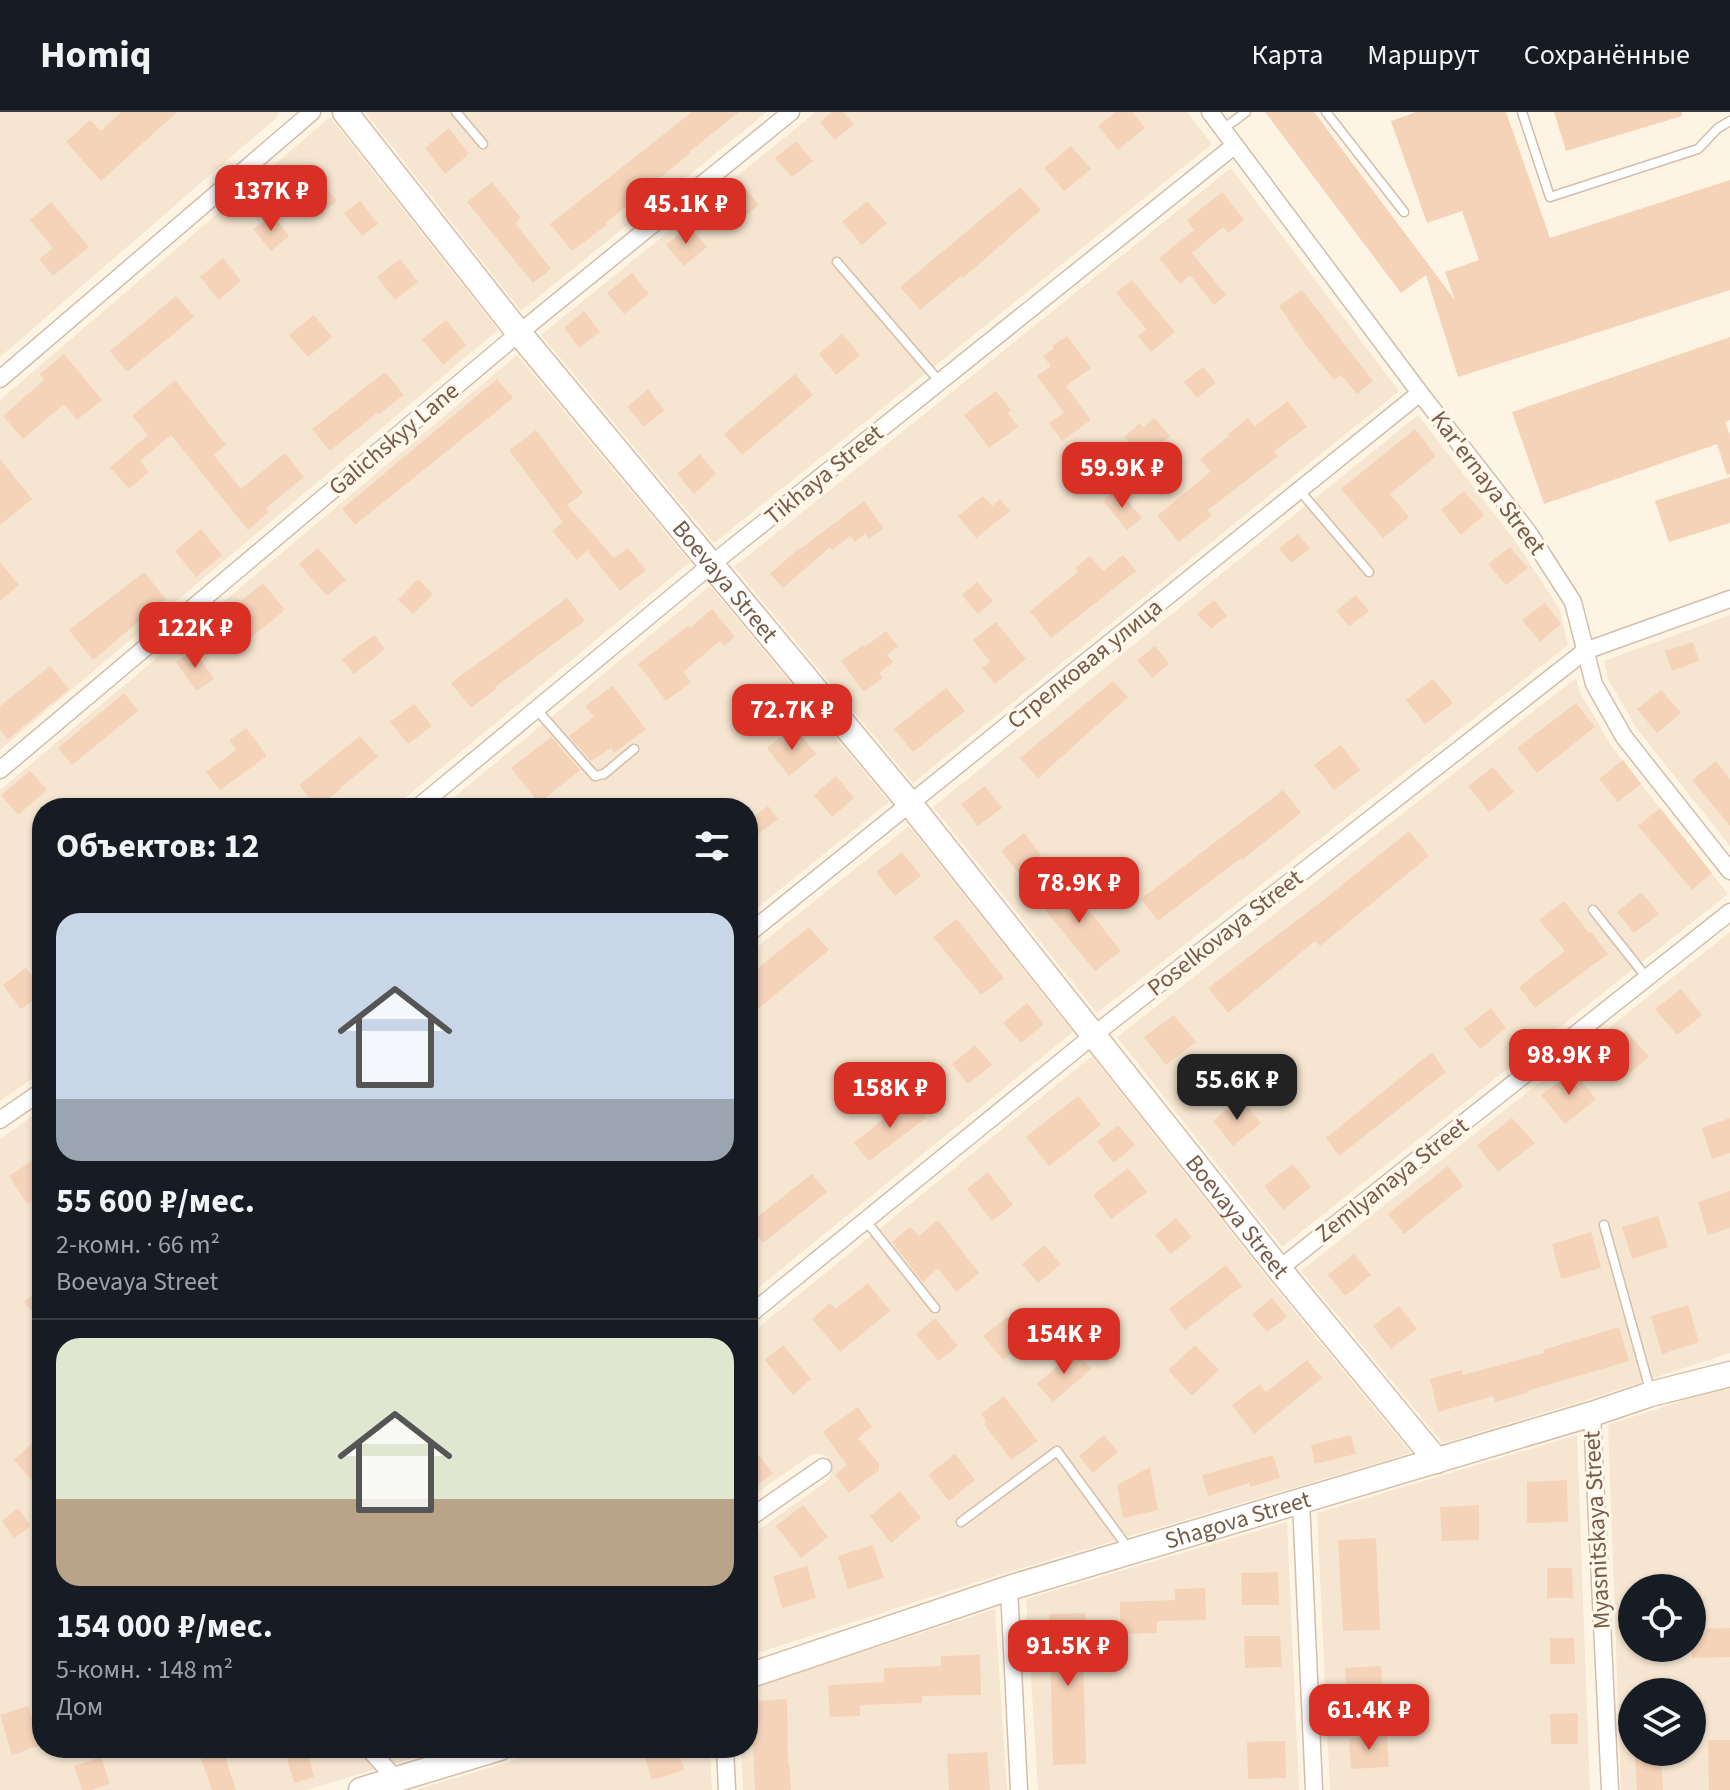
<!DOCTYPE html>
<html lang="ru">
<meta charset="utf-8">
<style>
:root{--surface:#171b24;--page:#20242c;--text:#f1f3f6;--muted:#9ea1a6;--line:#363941;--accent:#d93025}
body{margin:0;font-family:"Source Sans 3",sans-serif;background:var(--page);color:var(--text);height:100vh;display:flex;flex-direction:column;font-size:30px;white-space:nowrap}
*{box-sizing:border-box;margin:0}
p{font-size:26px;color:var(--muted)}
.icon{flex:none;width:44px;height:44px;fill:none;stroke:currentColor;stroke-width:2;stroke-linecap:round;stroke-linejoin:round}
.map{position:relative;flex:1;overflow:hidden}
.drawer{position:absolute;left:32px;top:686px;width:726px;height:960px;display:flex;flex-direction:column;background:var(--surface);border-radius:32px;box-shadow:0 2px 6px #0004}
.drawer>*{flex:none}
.fabs{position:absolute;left:1618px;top:1462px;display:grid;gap:16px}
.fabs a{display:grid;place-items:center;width:88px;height:88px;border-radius:50%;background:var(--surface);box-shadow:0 2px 6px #0004;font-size:40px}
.price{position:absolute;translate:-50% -68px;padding:0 18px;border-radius:16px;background:var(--accent);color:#fff;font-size:26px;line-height:52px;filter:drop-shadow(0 2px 4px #0008)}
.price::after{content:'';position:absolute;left:50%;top:48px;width:24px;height:18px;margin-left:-12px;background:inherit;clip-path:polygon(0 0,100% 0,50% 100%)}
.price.on{background:#222;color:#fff}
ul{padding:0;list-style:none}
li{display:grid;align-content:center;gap:16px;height:424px;padding:0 24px}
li+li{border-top:2px solid var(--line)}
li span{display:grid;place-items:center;height:248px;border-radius:24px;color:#555}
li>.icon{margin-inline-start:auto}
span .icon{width:144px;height:144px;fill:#fffc;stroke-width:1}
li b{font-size:34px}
h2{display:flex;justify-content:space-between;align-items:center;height:96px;padding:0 24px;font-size:34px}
header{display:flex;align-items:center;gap:48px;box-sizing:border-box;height:112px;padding:0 40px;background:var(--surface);border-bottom:2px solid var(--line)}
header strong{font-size:38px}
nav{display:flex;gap:44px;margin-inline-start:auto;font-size:28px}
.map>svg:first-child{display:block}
</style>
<header>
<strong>Homiq</strong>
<nav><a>Карта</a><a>Маршрут</a><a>Сохранённые</a></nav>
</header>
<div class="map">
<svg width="1730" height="1678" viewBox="0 0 1730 1678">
<rect width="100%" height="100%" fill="#fef4e3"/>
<g fill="#f6e6d1" fill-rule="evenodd">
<polygon points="0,0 279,0 276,6 0,245"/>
<polygon points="365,0 767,0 521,199"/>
<polygon points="816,0 1187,0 1212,32 714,431 541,223"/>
<polygon points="330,5 498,218 0,638 0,288"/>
<polygon points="1231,56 1399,279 913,671 734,455"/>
<polygon points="517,243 690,450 393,696 42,696 42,960 0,989 0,678"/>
<polygon points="1418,303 1515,429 1559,496 1568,533 1097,901 933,695"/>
<polygon points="710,474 889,690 748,803 748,696 441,696"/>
<polygon points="1730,503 1730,734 1637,617 1608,567 1604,549"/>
<polygon points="1576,566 1580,580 1612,635 1728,782 1282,1135 1117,925"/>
<polygon points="909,714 1073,920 748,1184 748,842"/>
<polygon points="1730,820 1730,1241 1587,1288 1443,1331 1301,1159"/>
<polygon points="1092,944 1267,1166 1411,1341 1005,1461 748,1544 748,1425 826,1370 830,1366 832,1357 831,1351 825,1344 820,1342 811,1343 748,1387 748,1224"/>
<polygon points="42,997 42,1636 447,1636 306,1678 0,1678 0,1027"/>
<path d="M 1730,1273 L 1730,1678 L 1621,1678 L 1608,1313 ZM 1632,1476 L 1692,1476 L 1692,1536 L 1632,1536 ZM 1632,1580 L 1692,1580 L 1692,1640 L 1632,1640 Z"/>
<polygon points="1577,1323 1590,1678 1330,1678 1317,1401"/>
<polygon points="1287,1410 1299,1678 1038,1678 1026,1487"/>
<polygon points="995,1497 1007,1678 743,1678 741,1636 748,1636 748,1577"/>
<polygon points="556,1636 710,1636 712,1678 415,1678"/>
</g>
<g fill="#f5d3b9">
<polygon points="121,0 177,0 101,69 66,30 90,8 101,19"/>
<polygon points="692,0 739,0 689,40 690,41 606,111 607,113 572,139 550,112"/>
<polygon points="832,0 843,0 854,12 835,28 820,10"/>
<polygon points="1116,0 1132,0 1145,16 1118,38 1098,14"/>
<polygon points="1265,0 1314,0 1455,188 1445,160 1479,148 1462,99 1427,111 1391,9 1416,0 1506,0 1550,126 1730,68 1730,178 1458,265 1426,163 1401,181"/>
<polygon points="1554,0 1682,0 1682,4 1566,39"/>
<polygon points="449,16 469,42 445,62 425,36"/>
<polygon points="796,29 813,49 792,65 775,46"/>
<polygon points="1071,34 1091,57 1064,79 1044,56"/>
<polygon points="317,65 337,89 315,106 296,82"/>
<polygon points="492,70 521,106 515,111 551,157 533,171 467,90"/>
<polygon points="742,72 759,93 736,111 718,90"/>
<polygon points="1020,75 1041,98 963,166 961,164 920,198 900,175"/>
<polygon points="1222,80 1244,108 1228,121 1223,115 1192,141 1226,183 1214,193 1190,163 1180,172 1159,146 1194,118 1187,108"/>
<polygon points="360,89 378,112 362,124 344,101"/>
<polygon points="867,89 887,111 862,133 842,110"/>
<polygon points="51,90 89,135 53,164 39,147 53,136 30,108"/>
<polygon points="272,103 289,124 271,139 253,117"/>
<polygon points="689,114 707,135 684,154 666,133"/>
<polygon points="223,146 241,169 219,188 200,165"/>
<polygon points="400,147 418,170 395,188 377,165"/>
<polygon points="632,161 649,182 624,202 607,181"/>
<polygon points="1132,168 1175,220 1151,240 1138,224 1146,217 1116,181"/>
<polygon points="1302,178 1373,269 1357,282 1341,263 1334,268 1306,233 1279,194"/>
<polygon points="176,184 194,205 127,260 110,239"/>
<polygon points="584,199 600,220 579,236 564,216"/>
<polygon points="314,203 332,225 308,245 289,223"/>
<polygon points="446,208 466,233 443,253 422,227"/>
<polygon points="842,222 860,243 836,263 819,242"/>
<polygon points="1067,224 1091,256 1066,274 1091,308 1062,329 1049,311 1064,301 1037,264 1051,254 1043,244 1054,236 1052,234"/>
<polygon points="1730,225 1730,308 1725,310 1730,323 1730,362 1727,363 1717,332 1544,392 1512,300"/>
<polygon points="64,242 102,288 77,308 64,292 23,327 3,304 44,268 40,262"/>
<polygon points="1203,255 1216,271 1197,286 1184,270"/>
<polygon points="385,260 404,283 379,302 377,301 330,339 312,317"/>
<polygon points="795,262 813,283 742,343 724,322"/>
<polygon points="497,267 513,286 355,413 342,397"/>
<polygon points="175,268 226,333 214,343 241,377 285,341 304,365 266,396 269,400 248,418 171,323 140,349 149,360 129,377 110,355 148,323 132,304"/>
<polygon points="648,277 664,298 644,315 627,295"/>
<polygon points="996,279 1011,298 1008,301 1018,315 989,336 964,303"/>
<polygon points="1288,289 1307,315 1274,339 1278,344 1208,398 1212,403 1179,430 1157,404 1210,360 1200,347 1229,324 1228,322 1248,306 1255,314"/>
<polygon points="1154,306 1170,324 1143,347 1124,325 1140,311 1143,315"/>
<polygon points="1415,317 1436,344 1390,382 1409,405 1383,426 1341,377"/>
<polygon points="536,318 583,381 567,393 614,446 628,436 646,458 620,479 587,438 577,448 552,419 563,410 509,338"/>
<polygon points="700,342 716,362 694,382 677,362"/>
<polygon points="0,347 32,387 0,413"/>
<polygon points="1730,365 1730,411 1669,430 1655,389"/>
<polygon points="1117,377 1142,406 1127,418 1103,389"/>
<polygon points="1464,379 1484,403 1461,423 1441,398"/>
<polygon points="983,384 992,394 1000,387 1010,399 976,426 958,404"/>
<polygon points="864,389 884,416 869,427 865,422 855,430 850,424 832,438 830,435 783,476 770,462 799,436 800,437"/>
<polygon points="201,417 222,443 196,465 175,439"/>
<polygon points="1298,422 1310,437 1291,451 1279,436"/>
<polygon points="1510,435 1528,456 1506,473 1488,452"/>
<polygon points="318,436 346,468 327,484 299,452"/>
<polygon points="1123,443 1136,459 1051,526 1030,499 1078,460 1075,456 1090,444 1103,459"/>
<polygon points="0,450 19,473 0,489"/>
<polygon points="144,460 166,487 93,548 69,518"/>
<polygon points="418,467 433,482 413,502 398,488"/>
<polygon points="977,470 993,489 978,502 962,483"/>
<polygon points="263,471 285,498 246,529 234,514 209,534 198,521 216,507 217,509"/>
<polygon points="1356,483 1369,499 1349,514 1336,499"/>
<polygon points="567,486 585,509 495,575 496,577 471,596 451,571"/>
<polygon points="1214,488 1227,504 1211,517 1197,502"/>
<polygon points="1545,491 1561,512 1540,530 1522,508"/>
<polygon points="712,497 735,525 724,534 720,529 683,560 691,570 666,589 638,552 688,514 690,516"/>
<polygon points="996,510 1026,547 995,572 982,556 990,550 973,528"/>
<polygon points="886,519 898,534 887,543 893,550 879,561 883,566 864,580 841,549 863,533 865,535"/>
<polygon points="374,523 385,537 354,562 342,547"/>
<polygon points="1693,530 1699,549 1672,559 1665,539"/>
<polygon points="1155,534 1169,552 1152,566 1137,548"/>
<polygon points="194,538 214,567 196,579 176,550"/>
<polygon points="50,554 69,577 8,627 0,618 0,594"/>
<polygon points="1433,567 1453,591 1425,612 1406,588"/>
<polygon points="1113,569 1128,585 1038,666 1020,646"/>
<polygon points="756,571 777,596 754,615 733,590"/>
<polygon points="613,574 646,617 614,641 611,636 591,649 569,624 594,605 585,594"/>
<polygon points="946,576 965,599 913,640 894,617"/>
<polygon points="1661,578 1681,601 1657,621 1637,597"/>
<polygon points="124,581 138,599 72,653 58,636"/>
<polygon points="1576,591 1595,615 1537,661 1517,636"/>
<polygon points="414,592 432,614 408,632 390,610"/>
<polygon points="246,616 267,644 220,678 206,660 236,638 229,628"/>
<polygon points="797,618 816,642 789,664 767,636 780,626 783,629"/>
<polygon points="360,624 378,645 340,676 341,677 317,695 299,673"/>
<polygon points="551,625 580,658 539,691 511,656"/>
<polygon points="1341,633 1360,658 1334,678 1314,653"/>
<polygon points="1623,648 1641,672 1618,690 1599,667"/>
<polygon points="1716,649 1730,667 1730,714 1692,668"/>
<polygon points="1493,655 1514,680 1489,700 1468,674"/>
<polygon points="30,659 47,678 18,703 1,683"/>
<polygon points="836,664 854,686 832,705 814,683"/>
<polygon points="985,674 1002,696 978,714 961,692"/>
<polygon points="1283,678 1301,701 1242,748 1241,746 1158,809 1141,787"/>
<polygon points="768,694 778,707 754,725 748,717 748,709"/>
<polygon points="1660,696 1712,761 1692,778 1638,714"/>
<polygon points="1409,719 1429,744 1320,834 1315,829 1228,901 1208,876 1326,786"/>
<polygon points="1024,721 1041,743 1018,760 1001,739"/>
<polygon points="902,740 921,764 895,784 876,760"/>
<polygon points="1064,767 1121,839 1095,859 1037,788"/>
<polygon points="1641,780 1659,802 1634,821 1617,800"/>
<polygon points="1564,789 1589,821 1591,820 1608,842 1535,896 1519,875 1565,839 1539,808"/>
<polygon points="957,807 1004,866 981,883 933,825"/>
<polygon points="809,815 829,838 748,905 748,864"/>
<polygon points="26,856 42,877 42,882 21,897 3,873"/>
<polygon points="1681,877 1702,903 1677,923 1655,897"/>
<polygon points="1027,891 1044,912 1021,931 1003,911"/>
<polygon points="1491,896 1506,916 1480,937 1464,917"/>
<polygon points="1174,903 1196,930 1166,953 1144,925"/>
<polygon points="1626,919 1649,945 1623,966 1600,939"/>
<polygon points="975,933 992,953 968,972 952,952"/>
<polygon points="1432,940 1446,960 1339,1044 1326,1026"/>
<polygon points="1573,959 1596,987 1565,1012 1541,983"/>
<polygon points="1078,984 1101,1013 1049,1054 1026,1025"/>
<polygon points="910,986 926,1006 869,1049 854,1031"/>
<polygon points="1240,986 1261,1011 1233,1034 1213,1009"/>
<polygon points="1512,1006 1535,1031 1498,1060 1477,1033"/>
<polygon points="1730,1006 1730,1041 1712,1047 1702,1016"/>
<polygon points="1118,1013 1135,1033 1114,1051 1097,1030"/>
<polygon points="42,1042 42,1082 27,1092 9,1064"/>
<polygon points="1293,1052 1311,1075 1283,1098 1264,1074"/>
<polygon points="1448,1054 1463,1074 1404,1122 1388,1102"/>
<polygon points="1128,1056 1147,1080 1111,1107 1093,1083"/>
<polygon points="988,1060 1013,1093 992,1109 967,1077"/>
<polygon points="812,1062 827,1080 763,1131 748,1112"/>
<polygon points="1730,1079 1730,1116 1708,1123 1698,1090"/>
<polygon points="1658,1104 1668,1135 1632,1147 1622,1115"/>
<polygon points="1176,1106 1192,1125 1171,1142 1155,1123"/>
<polygon points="938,1108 979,1161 956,1180 938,1156 923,1170 892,1130 910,1115 919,1124"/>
<polygon points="1591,1120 1601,1156 1561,1167 1552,1132"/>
<polygon points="1044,1133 1061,1152 1038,1171 1022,1152"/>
<polygon points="1354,1142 1371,1163 1345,1184 1328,1163"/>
<polygon points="1226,1153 1242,1174 1185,1218 1169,1197"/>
<polygon points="868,1171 890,1199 840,1240 812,1207 830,1191 836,1197"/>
<polygon points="42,1174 42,1211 24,1190"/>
<polygon points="1272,1186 1287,1205 1267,1220 1252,1202"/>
<polygon points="1688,1193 1699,1230 1662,1242 1651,1204"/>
<polygon points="1399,1194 1417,1217 1391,1237 1373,1214"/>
<polygon points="1007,1205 1026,1230 1003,1248 983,1224"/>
<polygon points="935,1206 958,1234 938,1249 916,1222"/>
<polygon points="1619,1215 1629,1249 1527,1279 1528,1281 1495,1290 1493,1284 1438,1300 1430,1267 1462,1258 1463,1263 1544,1241 1543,1238"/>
<polygon points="783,1233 811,1267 793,1283 765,1248"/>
<polygon points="1195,1233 1219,1258 1192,1284 1168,1258"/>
<polygon points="1075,1239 1091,1257 1053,1290 1037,1272"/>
<polygon points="1307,1248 1322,1266 1254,1322 1232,1293 1260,1272 1266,1280"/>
<polygon points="1004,1284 1038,1329 1011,1348 984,1312 986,1309 981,1302"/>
<polygon points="858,1295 872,1315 858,1326 879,1352 879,1358 849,1381 835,1363 847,1353 823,1320"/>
<polygon points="42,1322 42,1379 14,1348"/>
<polygon points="1104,1323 1118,1340 1093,1361 1079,1344"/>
<polygon points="1351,1323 1356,1342 1315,1352 1311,1333"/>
<polygon points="748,1330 773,1361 748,1381"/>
<polygon points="955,1342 975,1368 949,1389 928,1363"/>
<polygon points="1273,1343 1280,1366 1250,1375 1249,1371 1208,1384 1202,1363"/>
<polygon points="1150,1355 1158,1398 1123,1406 1117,1373"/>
<polygon points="1567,1368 1568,1410 1527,1411 1527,1370"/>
<polygon points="900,1379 921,1406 891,1431 870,1404"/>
<polygon points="803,1393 828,1425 801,1446 776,1414"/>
<polygon points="1479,1393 1479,1428 1442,1429 1440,1395"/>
<polygon points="18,1396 31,1414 14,1426 2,1409"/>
<polygon points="1376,1426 1380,1518 1343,1519 1338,1428"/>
<polygon points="873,1433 884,1466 848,1477 838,1444"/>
<polygon points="807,1454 816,1486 782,1496 773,1464"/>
<polygon points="1547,1456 1572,1456 1573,1486 1547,1486"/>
<polygon points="1278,1460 1279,1493 1242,1493 1241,1461"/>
<polygon points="1205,1476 1206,1508 1157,1509 1157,1521 1120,1522 1120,1490 1175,1488 1175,1477"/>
<polygon points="1085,1501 1086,1541 1083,1541 1086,1652 1053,1653 1049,1502"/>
<polygon points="1730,1516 1730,1545 1692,1546 1692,1517"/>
<polygon points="1244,1524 1280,1524 1282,1555 1245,1556"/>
<polygon points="1550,1526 1574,1526 1575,1552 1550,1552"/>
<polygon points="980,1543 981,1583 922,1584 922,1591 860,1593 860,1604 830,1605 828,1573 884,1570 884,1556 941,1554 941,1544"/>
<polygon points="1381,1554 1383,1586 1347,1587 1345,1556"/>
<polygon points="787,1587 788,1650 789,1650 791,1678 755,1678 751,1589"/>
<polygon points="28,1594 41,1633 12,1643 0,1603"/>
<polygon points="1578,1601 1578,1632 1551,1632 1550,1602"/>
<polygon points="1387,1624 1389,1655 1351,1657 1349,1626"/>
<polygon points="1708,1628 1730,1628 1730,1678 1709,1678"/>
<polygon points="1285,1629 1286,1666 1248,1667 1247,1630"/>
<polygon points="213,1636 222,1636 236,1678 212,1678 199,1641"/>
<polygon points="284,1636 306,1636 314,1665 294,1671"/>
<polygon points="642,1636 677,1636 684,1658 652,1668"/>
<polygon points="987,1640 990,1678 949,1678 947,1642"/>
<polygon points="1661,1642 1663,1678 1637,1678 1635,1644"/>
<polygon points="101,1645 110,1672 91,1678 82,1678 74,1654"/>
</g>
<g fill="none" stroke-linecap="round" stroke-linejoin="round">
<g stroke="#d2beab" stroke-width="11">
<g id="lane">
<polyline points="456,0 483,32"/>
<polyline points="1326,0 1404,100"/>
<polyline points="1522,0 1550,85 1698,37 1718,16 1730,9"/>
<polyline points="1223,17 1246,0"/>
<polyline points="837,150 939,269"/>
<polyline points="1300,379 1369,460"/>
<polyline points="537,598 595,664 604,662 634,637"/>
<polyline points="1593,798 1647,866"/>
<polyline points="866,1109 935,1196"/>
<polyline points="1604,1113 1650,1278"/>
<polyline points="961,1410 1057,1339 1128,1436"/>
</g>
</g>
<g stroke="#d2beab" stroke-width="19">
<g id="street">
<polyline points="1210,0 1420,281 1528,420 1573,490 1594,572 1624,625 1730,759"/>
<polyline points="0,267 312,0"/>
<polyline points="0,658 519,221 791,0"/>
<polyline points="417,696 712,452 1234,34"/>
<polyline points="748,822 1420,281"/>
<polyline points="0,1008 42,979"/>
<polyline points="1279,1157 1730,800"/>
<polyline points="748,1204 1095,922 1585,539 1730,487"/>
<polyline points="1592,1302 1610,1678"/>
<polyline points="1301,1389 1314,1678"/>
<polyline points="748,1407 823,1355"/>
<polyline points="1009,1476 1019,1678"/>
<polyline points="368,1636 396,1667"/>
<polyline points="725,1636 727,1678"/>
</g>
</g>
<g stroke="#d5bea9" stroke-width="27">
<g id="secondary">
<path id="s1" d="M 345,0 L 519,221 L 911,693 L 1279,1157 L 1437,1349"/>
<path id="s2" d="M 748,1564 L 1009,1476 L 1592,1302 L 1651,1282 L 1730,1262"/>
<polyline points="361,1678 500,1636"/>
</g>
</g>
<use href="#lane" stroke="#fff" stroke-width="8"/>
<use href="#street" stroke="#fff" stroke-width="16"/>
<use href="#secondary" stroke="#fff" stroke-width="24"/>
</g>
<g text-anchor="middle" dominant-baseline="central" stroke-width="6" stroke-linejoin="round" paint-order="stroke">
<g font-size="24" fill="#775a47" stroke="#fff8eb">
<text transform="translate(394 327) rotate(-40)">Galichskyy Lane</text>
<text transform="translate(824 363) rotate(-39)">Tikhaya Street</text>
<text transform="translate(1488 371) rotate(53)">Kar'ernaya Street</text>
<text stroke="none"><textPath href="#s1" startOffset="604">Boevaya Street</textPath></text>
<text transform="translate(1085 552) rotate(-39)">Стрелковая улица</text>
<text transform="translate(1225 821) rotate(-38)">Poselkovaya Street</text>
<text transform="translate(1392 1068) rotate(-38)">Zemlyanaya Street</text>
<text stroke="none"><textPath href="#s1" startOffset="1420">Boevaya Street</textPath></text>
<text stroke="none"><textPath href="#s2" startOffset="514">Shagova Street</textPath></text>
<text transform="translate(1597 1418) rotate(-93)">Myasnitskaya Street</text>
</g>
</g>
</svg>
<div class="fabs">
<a><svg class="icon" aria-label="locate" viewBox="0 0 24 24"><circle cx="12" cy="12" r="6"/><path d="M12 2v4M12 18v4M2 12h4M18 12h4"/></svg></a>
<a><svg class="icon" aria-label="layers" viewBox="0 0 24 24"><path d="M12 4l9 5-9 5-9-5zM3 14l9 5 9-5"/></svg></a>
</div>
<b class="price" style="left:271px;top:121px">137K ₽</b>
<b class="price" style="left:686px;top:134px">45.1K ₽</b>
<b class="price" style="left:1122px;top:398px">59.9K ₽</b>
<b class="price" style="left:195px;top:558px">122K ₽</b>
<b class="price" style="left:792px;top:640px">72.7K ₽</b>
<b class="price" style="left:1079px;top:813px">78.9K ₽</b>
<b class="price" style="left:1569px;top:985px">98.9K ₽</b>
<b class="price on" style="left:1237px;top:1010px">55.6K ₽</b>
<b class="price" style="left:890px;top:1018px">158K ₽</b>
<b class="price" style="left:1064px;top:1264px">154K ₽</b>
<b class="price" style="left:1068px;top:1576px">91.5K ₽</b>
<b class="price" style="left:1369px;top:1640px">61.4K ₽</b>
<section class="drawer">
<h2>Объектов: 12<svg class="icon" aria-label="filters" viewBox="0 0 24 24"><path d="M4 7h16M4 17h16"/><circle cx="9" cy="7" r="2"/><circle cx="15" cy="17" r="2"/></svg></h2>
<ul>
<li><span style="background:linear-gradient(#c9d6e8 75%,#9aa5b1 0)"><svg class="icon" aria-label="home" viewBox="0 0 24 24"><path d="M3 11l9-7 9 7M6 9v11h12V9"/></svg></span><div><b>55 600 ₽/мес.</b><p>2-комн. · 66 m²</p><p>Boevaya Street</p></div></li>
<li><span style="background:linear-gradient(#dfe7d0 65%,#b9a48a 0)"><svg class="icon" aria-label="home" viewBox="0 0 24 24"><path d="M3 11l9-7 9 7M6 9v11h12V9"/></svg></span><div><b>154 000 ₽/мес.</b><p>5-комн. · 148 m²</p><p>Дом</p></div></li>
</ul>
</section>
</div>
